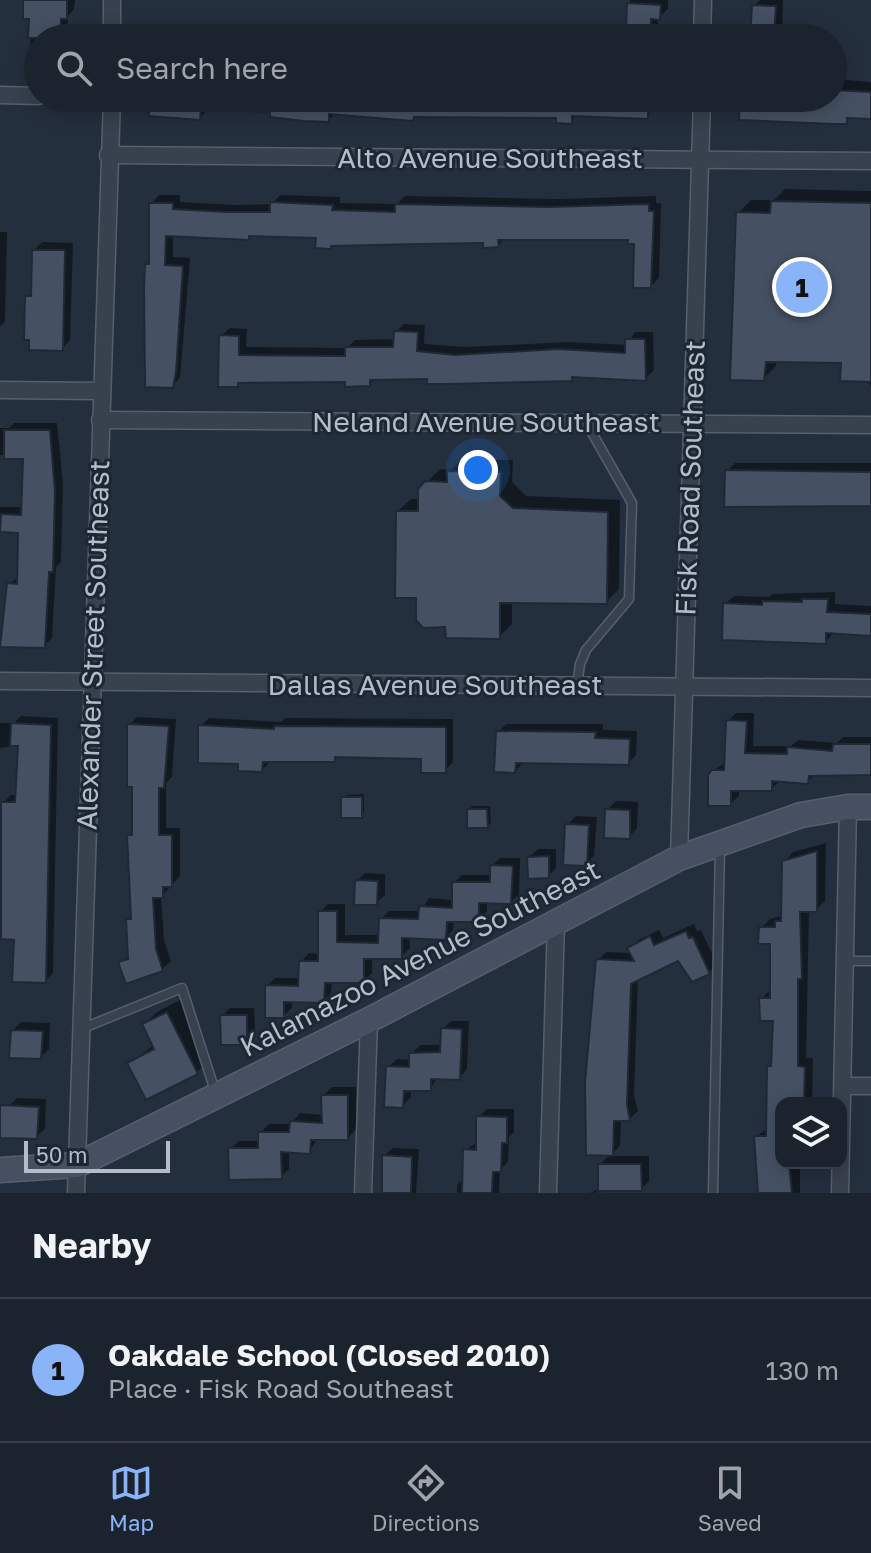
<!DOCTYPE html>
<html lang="en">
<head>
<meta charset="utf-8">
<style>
  body { margin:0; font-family:"Golos Text",sans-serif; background:#242b36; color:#f1f3f6 }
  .controls { position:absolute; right:24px; bottom:24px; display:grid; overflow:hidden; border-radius:16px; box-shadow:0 4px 20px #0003 }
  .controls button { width:72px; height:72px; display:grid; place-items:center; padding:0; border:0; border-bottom:2px solid #39404a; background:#1b232e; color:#f1f3f6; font:40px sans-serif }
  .scale { position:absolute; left:24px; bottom:20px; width:146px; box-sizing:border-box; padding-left:8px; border:4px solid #b4bcc9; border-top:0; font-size:22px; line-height:28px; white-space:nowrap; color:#b4bcc9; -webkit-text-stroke:6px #1d2633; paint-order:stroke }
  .you { position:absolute; left:478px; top:470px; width:28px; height:28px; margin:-20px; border:6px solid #fff; border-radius:50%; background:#1a73e8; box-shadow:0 0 0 12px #1a73e833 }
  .badge { display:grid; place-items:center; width:52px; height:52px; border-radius:50%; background:#8ab4f8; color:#111; font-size:26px; font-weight:700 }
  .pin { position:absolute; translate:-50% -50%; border:4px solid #fff; box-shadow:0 2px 8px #0006 }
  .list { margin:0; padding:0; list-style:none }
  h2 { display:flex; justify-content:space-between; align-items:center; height:104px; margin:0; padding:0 32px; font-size:34px }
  h2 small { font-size:26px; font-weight:400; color:#a0a4aa }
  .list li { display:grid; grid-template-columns:52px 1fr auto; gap:24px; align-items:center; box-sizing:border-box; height:144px; padding:0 32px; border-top:2px solid #39404a }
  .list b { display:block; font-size:30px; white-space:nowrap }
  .list p { margin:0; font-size:26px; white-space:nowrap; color:#a0a4aa }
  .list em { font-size:26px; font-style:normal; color:#a0a4aa }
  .icon { flex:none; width:44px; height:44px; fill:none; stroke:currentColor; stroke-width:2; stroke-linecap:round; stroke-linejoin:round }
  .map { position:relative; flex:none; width:871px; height:1193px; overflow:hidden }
  .search { position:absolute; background:#1b232e; box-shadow:0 4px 20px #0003; left:24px; right:24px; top:24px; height:88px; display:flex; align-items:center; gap:20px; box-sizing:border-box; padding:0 28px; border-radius:44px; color:#a0a4aa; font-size:30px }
  .sheet { height:248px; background:#1b232e }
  nav { display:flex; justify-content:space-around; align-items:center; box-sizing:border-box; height:112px; border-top:2px solid #39404a; background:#1b232e; font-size:22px; color:#a0a4aa }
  nav a { display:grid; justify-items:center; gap:4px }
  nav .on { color:#8ab4f8 }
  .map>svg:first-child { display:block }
  .shadow { fill:#0007 }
  .building { fill:#455162; stroke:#1f2835; stroke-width:2 }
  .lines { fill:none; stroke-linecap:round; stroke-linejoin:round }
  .lane-casing { stroke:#565f6c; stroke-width:11 }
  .street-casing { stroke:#565f6c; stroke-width:19 }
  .secondary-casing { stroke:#565f6c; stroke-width:27 }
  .lane { stroke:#38414e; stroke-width:8 }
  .street { stroke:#38414e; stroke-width:16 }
  .secondary { stroke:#465061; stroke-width:24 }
  .labels { text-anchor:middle; stroke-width:6; stroke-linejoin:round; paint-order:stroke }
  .street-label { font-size:28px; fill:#b4bcc9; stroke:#1d2633 }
</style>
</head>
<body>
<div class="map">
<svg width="871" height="1193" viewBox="0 0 871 1193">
  <rect width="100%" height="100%" fill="#242f3e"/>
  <!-- shadow -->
  <g class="shadow">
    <path d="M25 0H75L74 9 68 16 67 38H38V59H30L31 17Z"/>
    <path d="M630 0H668V9L658 18V38H628Z"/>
    <path d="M760 0H783L782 38H751L754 6Z"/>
    <path d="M833 79 871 82V117L851 116 846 122 742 98H833Z"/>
    <path d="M152 98H207L206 111 200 118Z"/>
    <path d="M226 98H660L647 117 578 114 571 122 558 116 417 115 413 119 336 113 328 120 272 111 225 108Z"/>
    <path d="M785 189 871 191V389L868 380 843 361 777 360 776 366 763 379 738 213 751 200H774Z"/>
    <path d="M159 195H180V202L235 205 272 204 280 195 340 197V203L397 204 405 196 559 199 656 196V203L661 204 659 278 651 286 636 242 630 238H505L498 246 485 241 333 244 330 247 318 236 253 234 248 238 173 235V257L190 258 180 378 172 386 147 265 151 261V204Z"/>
    <path d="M0 232H7L5 322 0 326Z"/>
    <path d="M42 242 73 243 70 340 62 349 27 297 33 291 34 250Z"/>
    <path d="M404 324 425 325 424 344 465 347 569 342 627 345 635 332H653L654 370 645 379 575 375 571 379 376 378 369 385 347 380 241 381 237 385 221 336 230 328 247 329 246 347 347 348 355 340 396 339V332Z"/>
    <path d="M14 423H57L63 483 61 562 56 567 52 638 44 646 9 584 20 576V531L0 530V507H23L25 457 0 455V428H9Z"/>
    <path d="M462 459 513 460 512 482 526 496 620 500 619 589 606 602 512 601V624L499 637 447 625 418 596 398 511 411 499H420V489L440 469 451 470Z"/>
    <path d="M735 463H871V505L727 471Z"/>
    <path d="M835 592V604L871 606V636L834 632 825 642 725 604 734 596 769 597 773 594Z"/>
    <path d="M736 713H754L753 746H791L798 740 837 743 843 737H871V774H816L807 782 781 780 771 789H739V796L730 804 713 771 726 762 728 721Z"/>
    <path d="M21 716 58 718 53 973 45 981 16 938 3 803 11 795H18L20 746 0 748V723H14Z"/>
    <path d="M137 717 176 719 172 777 166 783V828H180V876L161 897 164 940 171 961 162 969 121 963 130 954 128 920 133 916 129 836 134 831V785L129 725Z"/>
    <path d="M209 718 281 722 285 718 453 719V762L445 771 423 757 339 755 334 760 270 762 262 770 240 763 200 726Z"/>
    <path d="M506 724H603V730L637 731 636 755 628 763H523L515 771 498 732Z"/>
    <path d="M364 794V812L361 816 343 798 347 795Z"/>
    <path d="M616 801 638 802 637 828 629 837 607 810Z"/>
    <path d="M472 806H490L491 823 487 826 469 810Z"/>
    <path d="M576 816 597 817 594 856 586 864 567 825Z"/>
    <path d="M826 843 825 901 816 910H809L806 1058H813L812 1103H781V1163H800V1193H760L756 1137 768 1128 769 1067 773 1062 776 1019 761 999 770 990 772 942 761 928 770 919 784 915V862L793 852Z"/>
    <path d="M538 849H556V868L548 876 529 857Z"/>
    <path d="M500 858H520L519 894 511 902H487V911L478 920H454L453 930 445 938 410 937V948L401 957H372V973L363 981H332L331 993 323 1001 292 1000V1008L283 1016 267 986 275 978H300L301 962 309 953 320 954V912L328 904H345V935H380L381 919 389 911H421L429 898 454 900V883L462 875H492V866Z"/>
    <path d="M365 873 385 874V895L376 903 357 881Z"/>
    <path d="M694 924 697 931 701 930 717 964 709 972 679 958 638 978 634 1096 638 1111 629 1119H621L620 1146 610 1156H649V1181L641 1189 590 1193 600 1188V1165L610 1154 598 960 606 952 632 953 630 948 638 940 659 930 663 938Z"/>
    <path d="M180 1000 210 1059 197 1072 129 1064 154 1045 144 1024 157 1012Z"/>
    <path d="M230 1008H254L255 1034 246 1043 222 1016Z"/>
    <path d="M451 1021H469L467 1069 459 1078 438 1077 430 1089H411V1097L402 1106 388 1067 397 1059 411 1060V1054L420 1045H442L443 1029Z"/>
    <path d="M21 1022 50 1023 49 1049 41 1057 13 1030Z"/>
    <path d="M332 1087H356V1129L348 1138H318L309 1152 289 1151V1169L281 1177 230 1149 239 1141H260V1133L269 1124H291L300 1113 324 1115 323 1096Z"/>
    <path d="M17 1098 46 1099 45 1129 36 1137 9 1106Z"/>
    <path d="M487 1109H514V1132L509 1137 508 1162 500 1170 499 1193H457V1185L464 1178 465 1150 478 1142V1117Z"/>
    <path d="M393 1148 419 1149 416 1193H383L384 1156Z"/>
  </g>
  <!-- building -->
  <g class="building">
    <path d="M23 0H67V19H61L60 38H28L29 19H23Z"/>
    <path d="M627 3 661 5 660 20 651 19V30L626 29Z"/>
    <path d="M752 5 776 6 774 38H750Z"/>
    <path d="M833 90 871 92V119L847 118V124H833L739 120 740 98H833Z"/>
    <path d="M150 98H202L200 120 149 116Z"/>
    <path d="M236 98H648V119L572 116V124L556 123V118L414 117 413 121 329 114V122L304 121 270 117V112L236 111Z"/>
    <path d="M771 201 871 203V382L840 381 841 363 766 362 764 381 730 380 736 212 770 213Z"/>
    <path d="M270 202 333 205 332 210 395 212V204L549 207 649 204V211H654L651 288H633L634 244H628V240H498L499 247 483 248V243L420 244 331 246V249L315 248 316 238 249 236V240L166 236 165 265 183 266 176 372 173 388 145 387 144 289 145 264H149V203H173V209L226 212H270Z"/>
    <path d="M32 250H65L63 351 29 350V340H24L25 296H31Z"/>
    <path d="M394 331 418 332 417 351 455 355 559 349 625 353V339H645L646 381 572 377V381L448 384H427V379L370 380V386L345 387V382L238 383V387H218L219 335 239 336V355L345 356V347H393Z"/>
    <path d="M4 430H50L55 492 53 572H49L45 648 0 647 7 583 17 584 18 533 0 532 1 514 21 515 23 459H4Z"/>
    <path d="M725 470 871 472V506L724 507Z"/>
    <path d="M447 471 501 472 500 496 513 508 608 512 607 604 500 603V639L446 638 445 627 423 628 416 620V598H395L396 511H418V489L425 481 447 482Z"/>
    <path d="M802 599H828L827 612 871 614V636L826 633V644L722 640 723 603 762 605V601L802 602Z"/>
    <path d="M726 720 747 721 745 753 787 754V747L832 751 833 744H871V775L809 776 808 784 772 781V791H731V806H708V775L712 770H724Z"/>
    <path d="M11 723 51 725 46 983 12 982 14 940 1 939V802H15L18 746H10Z"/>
    <path d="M127 724 169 726 164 788H159V835H172V887H163V898H153L156 949 163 971 126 984 118 962 128 959 126 919H131L127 835H132V787H127Z"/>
    <path d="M198 725 274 729V726L446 727V773H421V759L335 757V762H263L262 772 238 771V764L198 763Z"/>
    <path d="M496 731 596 732 595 738 630 739 629 765 516 763 515 773 494 772Z"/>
    <rect x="341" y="797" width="21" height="21"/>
    <path d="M467 809H487L488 828H467Z"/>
    <path d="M605 809 630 810V839L604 838Z"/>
    <path d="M565 824 589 825 587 866 563 865Z"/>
    <path d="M817 851V912H800L802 979H798V1066L805 1067 804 1103H781V1163H789L792 1193H758L754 1136H766L767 1066H771L773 1021H760L759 998H770V944H758L759 927H775V921H781L782 861Z"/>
    <path d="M549 856V878L528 879 527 857Z"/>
    <path d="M490 865 513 866 511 904 479 903V922H447L446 940 402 938V959H364V983H325L324 1003 284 1002V1018H265V985L298 986 299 961H318V911H337V942L378 943 379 918 418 919 419 906 452 908V882H490Z"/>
    <path d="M355 880 378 881 377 905H354Z"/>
    <path d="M686 931 689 938 693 937 710 974 692 982 678 961 631 984 627 1105 630 1121H614L613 1156 586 1155 585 1082 596 959 634 961 627 948 650 936 654 945Z"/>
    <path d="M167 1012 198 1074 146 1100 127 1063 154 1049 142 1024Z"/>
    <path d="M220 1015H247V1045H221Z"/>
    <path d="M441 1028 462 1029 460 1080 431 1079V1091H404L403 1108 384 1107 386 1066 409 1067V1053L440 1052Z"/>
    <path d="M11 1030 43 1031 41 1059 9 1058Z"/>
    <path d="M321 1095H348V1140H311L310 1154 281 1152 282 1179 229 1180 228 1148H258V1132H289L290 1121 322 1123Z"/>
    <path d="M0 1105 39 1107 37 1139 0 1138Z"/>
    <path d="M476 1116 507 1117V1143H502L501 1172H493L492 1193H462L463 1149 476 1150Z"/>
    <path d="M382 1155 412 1157 411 1193H382Z"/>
    <path d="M598 1164H641L642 1191H598Z"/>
  </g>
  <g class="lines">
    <defs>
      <g id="lane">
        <path d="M577 686 580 664 586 650 629 599 632 503 587 424"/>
        <path d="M845 961H871"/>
        <path d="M81 1029 182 988 215 1091"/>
        <path d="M713 1193 720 846"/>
      </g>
      <g id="street">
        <path d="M112 38V0"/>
        <path d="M702 38 703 0"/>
        <path d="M0 95 38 96"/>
        <path d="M108 155 871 161"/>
        <path d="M0 390 101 391"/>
        <path d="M100 420 871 425"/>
        <path d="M0 681 871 688"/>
        <path d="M679 858 702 98"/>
        <path d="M843 1086H871"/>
        <path d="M76 1193 112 98"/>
        <path d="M363 1193 369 1020"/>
        <path d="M548 1193 556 921"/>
        <path d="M840 1193 848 807"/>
      </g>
      <path id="secondary" d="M0 1170 77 1165 369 1020 679 858 801 815 848 807H871"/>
    </defs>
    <!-- lane casing -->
    <use href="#lane" class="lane-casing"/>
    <!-- street casing -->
    <use href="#street" class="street-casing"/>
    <!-- secondary casing -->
    <use href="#secondary" class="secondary-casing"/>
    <!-- lane -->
    <use href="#lane" class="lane"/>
    <!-- street -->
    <use href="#street" class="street"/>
    <!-- secondary -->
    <use href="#secondary" class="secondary"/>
  </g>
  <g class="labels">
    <!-- street labels -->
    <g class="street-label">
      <text x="490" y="168">Alto Avenue Southeast</text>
      <text x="486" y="432">Neland Avenue Southeast</text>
      <text transform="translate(690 478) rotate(-88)" y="10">Fisk Road Southeast</text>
      <text transform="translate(93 645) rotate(-88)" y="10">Alexander Street Southeast</text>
      <text x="435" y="695">Dallas Avenue Southeast</text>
      <text transform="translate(420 958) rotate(-27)" y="10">Kalamazoo Avenue Southeast</text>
    </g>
  </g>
</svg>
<div class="controls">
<button><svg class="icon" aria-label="layers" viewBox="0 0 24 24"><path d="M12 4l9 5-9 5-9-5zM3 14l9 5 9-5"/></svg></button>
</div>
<div class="scale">50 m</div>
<div class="you"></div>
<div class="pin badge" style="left:802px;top:287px">1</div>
<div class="search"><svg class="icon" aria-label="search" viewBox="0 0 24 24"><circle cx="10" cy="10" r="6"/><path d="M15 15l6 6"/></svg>Search here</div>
</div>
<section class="sheet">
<h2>Nearby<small></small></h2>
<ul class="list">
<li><span class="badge">1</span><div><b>Oakdale School (Closed 2010)</b><p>Place · Fisk Road Southeast</p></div><em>130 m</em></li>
</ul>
</section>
<nav>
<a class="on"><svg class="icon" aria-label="map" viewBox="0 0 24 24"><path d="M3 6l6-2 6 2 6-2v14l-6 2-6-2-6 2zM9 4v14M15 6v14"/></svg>Map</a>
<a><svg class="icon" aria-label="directions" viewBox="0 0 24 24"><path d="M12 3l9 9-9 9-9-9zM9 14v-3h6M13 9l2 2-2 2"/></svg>Directions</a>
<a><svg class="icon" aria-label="saved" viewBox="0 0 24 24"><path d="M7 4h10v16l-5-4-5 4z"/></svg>Saved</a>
</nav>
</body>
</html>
